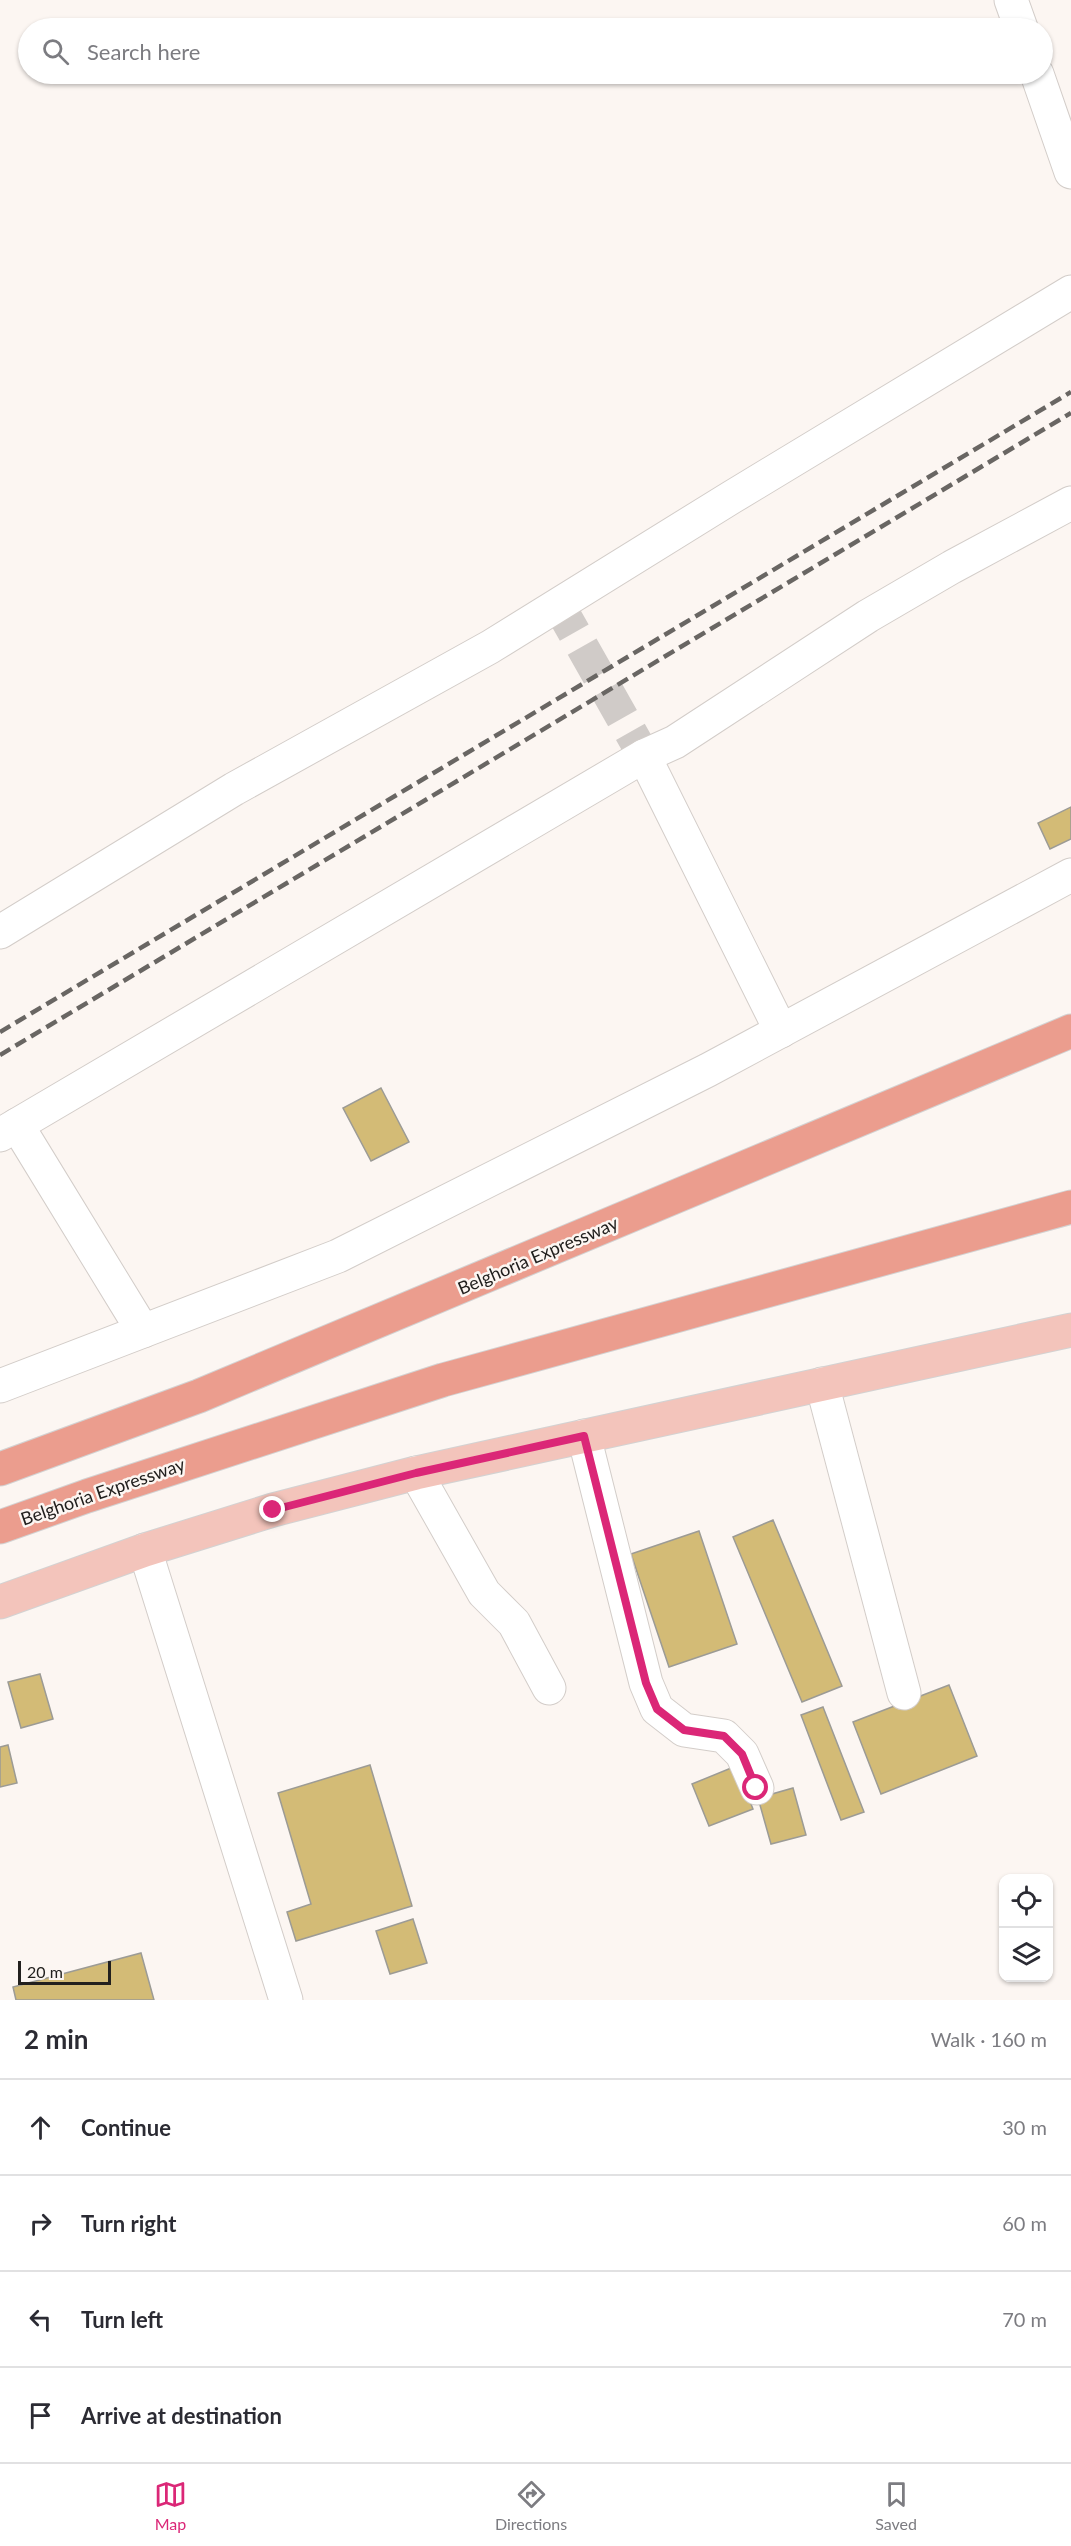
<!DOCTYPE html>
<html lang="en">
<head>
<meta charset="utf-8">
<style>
  body { margin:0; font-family:Lato,sans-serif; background:#f7f7f7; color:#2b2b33 }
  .controls { position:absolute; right:18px; bottom:18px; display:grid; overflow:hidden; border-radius:12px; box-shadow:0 2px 4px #0004 }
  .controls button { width:54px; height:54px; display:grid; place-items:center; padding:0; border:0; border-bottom:2px solid #e1e1e2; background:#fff; color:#2b2b33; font:30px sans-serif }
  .scale { position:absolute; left:18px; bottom:15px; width:93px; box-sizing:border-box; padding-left:6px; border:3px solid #22201e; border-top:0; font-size:16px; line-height:21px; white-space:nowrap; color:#22201e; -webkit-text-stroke:4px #fcf6f2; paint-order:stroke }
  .stop { position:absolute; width:18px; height:18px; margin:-14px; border:4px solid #db2777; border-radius:50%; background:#fff }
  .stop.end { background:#db2777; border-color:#fff; box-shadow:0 2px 6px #0008 }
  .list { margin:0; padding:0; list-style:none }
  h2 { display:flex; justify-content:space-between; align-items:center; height:78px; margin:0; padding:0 24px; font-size:26px }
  h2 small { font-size:20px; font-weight:400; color:#7c7c81 }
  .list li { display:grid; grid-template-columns:39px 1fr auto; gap:18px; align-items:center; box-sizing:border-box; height:96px; padding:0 24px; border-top:2px solid #e1e1e2 }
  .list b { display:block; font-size:22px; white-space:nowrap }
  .list em { font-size:20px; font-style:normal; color:#7c7c81 }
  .icon { flex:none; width:33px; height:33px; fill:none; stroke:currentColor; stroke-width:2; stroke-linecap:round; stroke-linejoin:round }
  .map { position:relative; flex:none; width:1071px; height:2000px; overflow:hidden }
  .search { position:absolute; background:#fff; box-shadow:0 2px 4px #0004; left:18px; right:18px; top:18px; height:66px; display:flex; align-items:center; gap:15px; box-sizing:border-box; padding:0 21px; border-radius:33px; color:#7c7c81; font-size:22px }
  .sheet { height:462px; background:#fff }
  nav { display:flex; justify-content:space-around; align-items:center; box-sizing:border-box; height:84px; border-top:2px solid #e1e1e2; background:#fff; font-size:16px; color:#7c7c81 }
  nav a { display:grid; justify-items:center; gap:3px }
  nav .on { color:#db2777 }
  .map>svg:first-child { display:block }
  .building { fill:#d3bb76; stroke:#9c9b95; stroke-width:1.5 }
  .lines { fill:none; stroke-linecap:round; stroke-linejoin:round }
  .minor-tunnel { stroke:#d0cbc8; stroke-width:33; stroke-dasharray:33 16; stroke-linecap:butt }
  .minor-casing { stroke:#d3cdc9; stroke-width:35 }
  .major-casing { stroke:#d3d2d2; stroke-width:35 }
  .highway-casing { stroke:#d3d2d2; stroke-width:35 }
  .minor { stroke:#fff; stroke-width:33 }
  .major { stroke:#f3c4bb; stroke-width:33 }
  .highway { stroke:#eb9d8e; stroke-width:33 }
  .rail { stroke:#696663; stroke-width:4.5; stroke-dasharray:12 6; stroke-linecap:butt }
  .route { stroke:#db2777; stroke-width:8 }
  .labels { text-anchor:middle; stroke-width:5; stroke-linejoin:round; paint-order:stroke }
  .street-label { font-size:18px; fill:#22201e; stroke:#fcf6f2 }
</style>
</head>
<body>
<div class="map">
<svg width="1071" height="2000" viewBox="0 0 1071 2000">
  <rect width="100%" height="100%" fill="#fcf6f2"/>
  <!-- building -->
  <g class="building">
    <path d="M1071 807V839L1050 849 1038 823Z"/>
    <path d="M381 1088 409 1142 371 1161 343 1108Z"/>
    <path d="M773 1520 842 1686 802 1702 733 1537Z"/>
    <path d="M699 1531 737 1644 669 1667 631 1554Z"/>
    <path d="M40 1674 53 1719 21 1728 8 1682Z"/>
    <path d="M949 1685 977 1756 881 1794 853 1722Z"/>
    <path d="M823 1707 864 1812 841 1820 801 1715Z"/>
    <path d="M8 1745 17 1783 0 1787V1747Z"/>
    <path d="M370 1765 412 1906 296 1941 287 1912 311 1904 278 1793Z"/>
    <path d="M736 1766 753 1809 709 1826 692 1784Z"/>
    <path d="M793 1788 806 1835 771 1844 758 1798Z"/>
    <path d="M413 1919 427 1963 390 1974 376 1931Z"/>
    <path d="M141 1953 154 2000H16L13 1987Z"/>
  </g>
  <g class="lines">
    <!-- minor-tunnel -->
    <path class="minor-tunnel" d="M558 604 644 756"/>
    <defs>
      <g id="minor">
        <path d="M1011 0 1021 28"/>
        <path d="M1037 74 1071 172"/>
        <path d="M644 756 781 1031"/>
        <path d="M0 932 234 789 490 647 732 497 1071 292"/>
        <path d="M17 1125 143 1331"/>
        <path d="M0 1135 644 756 675 742 868 616 952 567 1071 503"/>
        <path d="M822 1384 904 1693"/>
        <path d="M0 1386 338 1256 708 1070 1071 875"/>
        <path d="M584 1436 646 1683 657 1709 684 1730 724 1736 742 1754 757 1788"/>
        <path d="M416 1473 484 1593 514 1623 549 1688"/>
        <path d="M145 1550 286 2000"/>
      </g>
      <path id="major" d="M0 1602 145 1550 273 1510 416 1473 1071 1330"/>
      <g id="highway">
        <path d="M0 1469 199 1396 1071 1031"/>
        <path d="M0 1527 87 1496 443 1380 1071 1207"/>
      </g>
    </defs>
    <!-- minor casing -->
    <use href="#minor" class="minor-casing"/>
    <!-- major casing -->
    <use href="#major" class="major-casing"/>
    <!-- highway casing -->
    <use href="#highway" class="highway-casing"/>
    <!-- minor -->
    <use href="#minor" class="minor"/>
    <!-- major -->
    <use href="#major" class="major"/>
    <!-- highway -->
    <use href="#highway" class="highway"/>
    <!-- rail -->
    <g class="rail">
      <path d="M0 1032 1071 392"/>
      <path d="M0 1055 1071 413"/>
    </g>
  </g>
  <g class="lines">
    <!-- route -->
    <path class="route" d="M273 1510 416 1473 584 1436 646 1683 657 1709 684 1730 724 1736 742 1754 756 1788"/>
  </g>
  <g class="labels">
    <!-- street labels -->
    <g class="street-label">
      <text transform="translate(538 1256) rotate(-23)" y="6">Belghoria Expressway</text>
      <text transform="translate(103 1492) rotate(-19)" y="6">Belghoria Expressway</text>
    </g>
  </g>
</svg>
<div class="controls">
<button><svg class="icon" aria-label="locate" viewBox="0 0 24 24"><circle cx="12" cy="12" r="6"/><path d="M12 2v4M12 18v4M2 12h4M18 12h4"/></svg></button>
<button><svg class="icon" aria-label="layers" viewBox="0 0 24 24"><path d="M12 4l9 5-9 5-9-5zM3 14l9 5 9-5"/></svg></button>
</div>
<div class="scale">20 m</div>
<div class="stop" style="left:756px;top:1788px"></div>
<div class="stop end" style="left:273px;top:1510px"></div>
<div class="search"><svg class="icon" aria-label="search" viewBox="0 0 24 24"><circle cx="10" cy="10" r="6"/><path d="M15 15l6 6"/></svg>Search here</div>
</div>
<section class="sheet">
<h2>2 min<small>Walk · 160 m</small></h2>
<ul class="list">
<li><svg class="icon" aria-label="ahead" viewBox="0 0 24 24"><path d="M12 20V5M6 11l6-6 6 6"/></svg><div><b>Continue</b></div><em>30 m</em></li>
<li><svg class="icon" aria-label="right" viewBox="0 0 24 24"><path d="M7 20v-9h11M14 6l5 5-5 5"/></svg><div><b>Turn right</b></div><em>60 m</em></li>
<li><svg class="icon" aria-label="left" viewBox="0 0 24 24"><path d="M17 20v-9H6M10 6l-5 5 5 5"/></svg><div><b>Turn left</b></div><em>70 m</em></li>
<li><svg class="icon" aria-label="arrive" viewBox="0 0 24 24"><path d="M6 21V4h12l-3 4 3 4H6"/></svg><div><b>Arrive at destination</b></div></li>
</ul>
</section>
<nav>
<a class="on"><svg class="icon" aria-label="map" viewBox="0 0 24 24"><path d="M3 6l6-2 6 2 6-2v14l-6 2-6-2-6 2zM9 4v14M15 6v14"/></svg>Map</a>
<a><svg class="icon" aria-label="directions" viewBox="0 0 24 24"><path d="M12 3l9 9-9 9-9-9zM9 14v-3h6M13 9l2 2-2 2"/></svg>Directions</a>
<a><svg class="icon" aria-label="saved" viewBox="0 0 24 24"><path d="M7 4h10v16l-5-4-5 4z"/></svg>Saved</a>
</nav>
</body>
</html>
